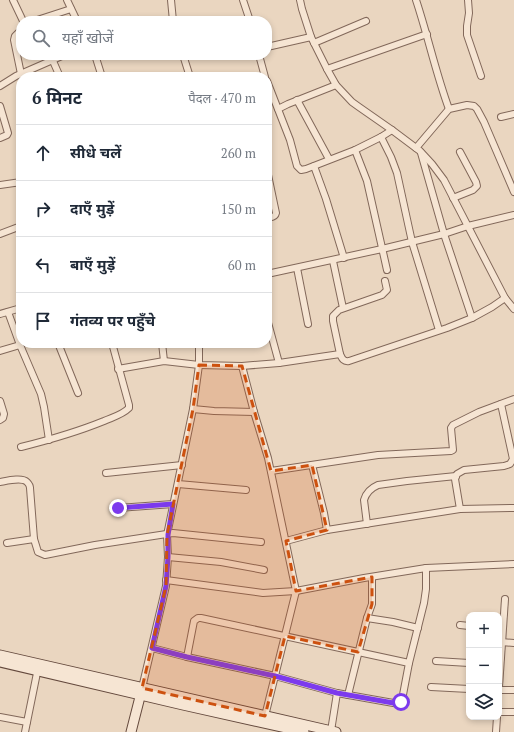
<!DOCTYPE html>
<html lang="hi">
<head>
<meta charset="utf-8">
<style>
  body { margin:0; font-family:"PT Serif","Noto Sans Devanagari",serif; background:#f6f6f7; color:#1f2937 }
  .controls { position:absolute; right:12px; bottom:12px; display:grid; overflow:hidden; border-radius:8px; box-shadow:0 2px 6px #0003 }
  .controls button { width:36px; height:36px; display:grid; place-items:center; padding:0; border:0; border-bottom:1px solid #e0e1e3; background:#fff; color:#1f2937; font:20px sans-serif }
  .stop { position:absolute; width:12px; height:12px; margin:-9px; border:3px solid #7c3aed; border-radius:50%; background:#fff }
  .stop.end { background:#7c3aed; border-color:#fff; box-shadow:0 1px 4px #0008 }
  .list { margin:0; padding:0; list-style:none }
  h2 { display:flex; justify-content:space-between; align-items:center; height:52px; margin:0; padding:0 16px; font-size:17px }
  h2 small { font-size:13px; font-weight:400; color:#747a83 }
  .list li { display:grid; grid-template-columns:26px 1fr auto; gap:12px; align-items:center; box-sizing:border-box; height:56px; padding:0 16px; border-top:1px solid #e0e1e3 }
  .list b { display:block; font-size:15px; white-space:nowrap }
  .list em { font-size:13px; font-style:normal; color:#747a83 }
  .icon { flex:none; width:22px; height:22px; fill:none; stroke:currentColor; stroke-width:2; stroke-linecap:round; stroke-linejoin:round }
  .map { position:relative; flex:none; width:514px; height:732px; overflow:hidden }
  .search { position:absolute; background:#fff; box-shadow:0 2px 6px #0003; left:16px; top:16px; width:256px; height:44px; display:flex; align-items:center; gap:10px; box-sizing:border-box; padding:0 14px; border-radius:16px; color:#747a83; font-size:15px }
  .panel { position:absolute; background:#fff; box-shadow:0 2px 6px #0003; left:16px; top:72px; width:256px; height:276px; border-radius:16px }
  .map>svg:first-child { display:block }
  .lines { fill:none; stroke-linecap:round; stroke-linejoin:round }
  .street-casing { stroke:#82685a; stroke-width:8 }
  .secondary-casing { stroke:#64493d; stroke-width:11 }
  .street { stroke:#f6e5d3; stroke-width:6 }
  .secondary { stroke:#f6e5d3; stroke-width:9 }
  .route { stroke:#7c3aed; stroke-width:5 }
  .marked { fill:#cd510f; fill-opacity:0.2; stroke:#cd510f; stroke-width:3; stroke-dasharray:8 5; stroke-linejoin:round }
</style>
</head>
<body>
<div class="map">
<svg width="514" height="732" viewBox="0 0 514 732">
  <rect width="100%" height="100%" fill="#ead6c0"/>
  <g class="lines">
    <defs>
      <g id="street">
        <path d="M13 0 23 21"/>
        <path d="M67 0 77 21"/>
        <path d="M171 0 173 21"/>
        <path d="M243 0 250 21"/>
        <path d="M300 0 302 9 311 37 327 69 336 85 352 102 359 107 392 130 420 151 432 164 444 180 505 298 514 309"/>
        <path d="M416 0C428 36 436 74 449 109"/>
        <path d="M468 0 469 13 467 26V35L481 76"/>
        <path d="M34 21 71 9"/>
        <path d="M314 43 366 21"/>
        <path d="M267 47 311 37"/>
        <path d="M95 55 102 77"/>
        <path d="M183 55 190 77"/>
        <path d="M259 55 265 77"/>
        <path d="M53 61 60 77"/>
        <path d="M327 69 427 34"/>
        <path d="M21 74 14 40 15 36 21 30"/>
        <path d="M267 81 290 140 297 166 301 170 306 169 355 150 381 137 392 130"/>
        <path d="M0 86 16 76 64 55"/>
        <path d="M297 100 329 159"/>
        <path d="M0 106 8 133 7 135 0 138"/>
        <path d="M278 109 288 104 336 85"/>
        <path d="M501 117 514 114"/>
        <path d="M381 137 391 157 397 173 412 242 439 330"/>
        <path d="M416 148 449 109 467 105 474 106 477 109 484 122 514 192"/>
        <path d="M355 150 367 181 387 270"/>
        <path d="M421 153 444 234 472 318"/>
        <path d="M314 166 326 199 344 258"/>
        <path d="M267 170 276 213C275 218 271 217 267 218"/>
        <path d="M0 185 21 182"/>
        <path d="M453 198 473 190 477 186 476 182 460 152"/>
        <path d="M0 234 21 226"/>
        <path d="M333 261 343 308"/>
        <path d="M297 268 308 324"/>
        <path d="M267 274 382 249 444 234 468 226 514 215"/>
        <path d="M385 281 387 290 382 295 339 310 333 316V321L340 354C342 358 343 362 349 361L447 328 472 318 492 307 505 298"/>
        <path d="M8 312 20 345 41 394 44 407 49 440"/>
        <path d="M0 314 21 308"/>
        <path d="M267 319 279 363"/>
        <path d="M58 343 78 393"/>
        <path d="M162 343 164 361"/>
        <path d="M0 351 20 345"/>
        <path d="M242 366 254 412 268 458 296 591 265 716"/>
        <path d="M118 369 164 361 199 365 242 366 279 363 340 354"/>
        <path d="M0 401 4 414 3 418 0 420"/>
        <path d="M193 409 214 411 254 412"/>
        <path d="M21 447C49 440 77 432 104 421 113 417 122 415 129 408V405L112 343"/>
        <path d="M312 465 324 513 327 530"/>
        <path d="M271 471 378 455 451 451 453 450 451 428 453 425 479 412 514 399"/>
        <path d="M106 473 182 465"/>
        <path d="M0 482C6 481 22 477 27 482 28 483 30 486 30 488L34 539 38 552 45 555 95 545 173 533 261 542"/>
        <path d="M178 484 246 490"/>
        <path d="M118 508 173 504"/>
        <path d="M460 509 455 479 457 474 464 470 504 466 510 464 513 459 501 404"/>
        <path d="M367 524 364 500C366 493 371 488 378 485L407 481 456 476"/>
        <path d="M286 541 327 530 460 509 514 508"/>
        <path d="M7 543 34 539"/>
        <path d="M168 557 221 562 264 570"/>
        <path d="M166 580 263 593 296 591 364 578 426 568 514 564"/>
        <path d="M367 618 393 622 418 628"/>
        <path d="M460 625 469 626"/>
        <path d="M501 642 514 643"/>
        <path d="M152 648 187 657 194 621 198 618H201L409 663"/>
        <path d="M187 657 275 676 337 693 399 704 401 703 402 700 409 663 424 603 426 589V568"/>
        <path d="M436 661 469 663"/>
        <path d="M431 687 469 689"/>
        <path d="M499 687 505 599"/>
        <path d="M142 688 166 586 168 557 167 535 193 409 199 365V343"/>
        <path d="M499 690H514"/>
        <path d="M348 695 367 618 372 604V577"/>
        <path d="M499 712H514"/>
        <path d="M0 717 27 722"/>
        <path d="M331 731 337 693"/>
        <path d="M25 732 38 668"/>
        <path d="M496 732 497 717"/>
      </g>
      <g id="secondary">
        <path d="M0 655 336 732"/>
        <path d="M0 662 183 705 304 732"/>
        <path d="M131 732 142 689"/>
      </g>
    </defs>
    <!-- street casing -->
    <use href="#street" class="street-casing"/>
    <!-- secondary casing -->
    <use href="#secondary" class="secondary-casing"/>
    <!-- street -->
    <use href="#street" class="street"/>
    <!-- secondary -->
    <use href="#secondary" class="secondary"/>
  </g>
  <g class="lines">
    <!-- route -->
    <path class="route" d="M118 508 173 504 168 535V557L166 586 152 648 187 657 275 676 337 693 399 704 401 702"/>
  </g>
  <!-- marked area -->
  <path class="marked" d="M199 365 242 366 271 471 312 465 327 530 286 541 296 591 372 577V604L358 652 285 636 265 716 142 688 166 586 167 535 193 409Z"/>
</svg>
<div class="controls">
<button>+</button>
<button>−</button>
<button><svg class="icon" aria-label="layers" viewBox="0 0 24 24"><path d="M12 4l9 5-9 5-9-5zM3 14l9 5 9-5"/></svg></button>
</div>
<div class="stop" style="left:401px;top:702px"></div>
<div class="stop end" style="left:118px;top:508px"></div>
<div class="search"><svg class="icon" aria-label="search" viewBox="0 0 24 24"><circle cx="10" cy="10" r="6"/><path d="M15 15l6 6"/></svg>यहाँ खोजें</div>
<section class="panel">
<h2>6 मिनट<small>पैदल · 470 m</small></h2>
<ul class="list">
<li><svg class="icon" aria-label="ahead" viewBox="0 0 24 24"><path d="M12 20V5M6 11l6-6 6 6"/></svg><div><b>सीधे चलें</b></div><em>260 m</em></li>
<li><svg class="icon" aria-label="right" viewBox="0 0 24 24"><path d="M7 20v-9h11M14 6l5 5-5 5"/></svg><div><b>दाएँ मुड़ें</b></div><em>150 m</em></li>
<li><svg class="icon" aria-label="left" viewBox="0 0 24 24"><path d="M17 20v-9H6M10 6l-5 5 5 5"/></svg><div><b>बाएँ मुड़ें</b></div><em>60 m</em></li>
<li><svg class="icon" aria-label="arrive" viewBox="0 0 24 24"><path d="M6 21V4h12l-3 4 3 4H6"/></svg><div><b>गंतव्य पर पहुँचे</b></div></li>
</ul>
</section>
</div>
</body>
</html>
